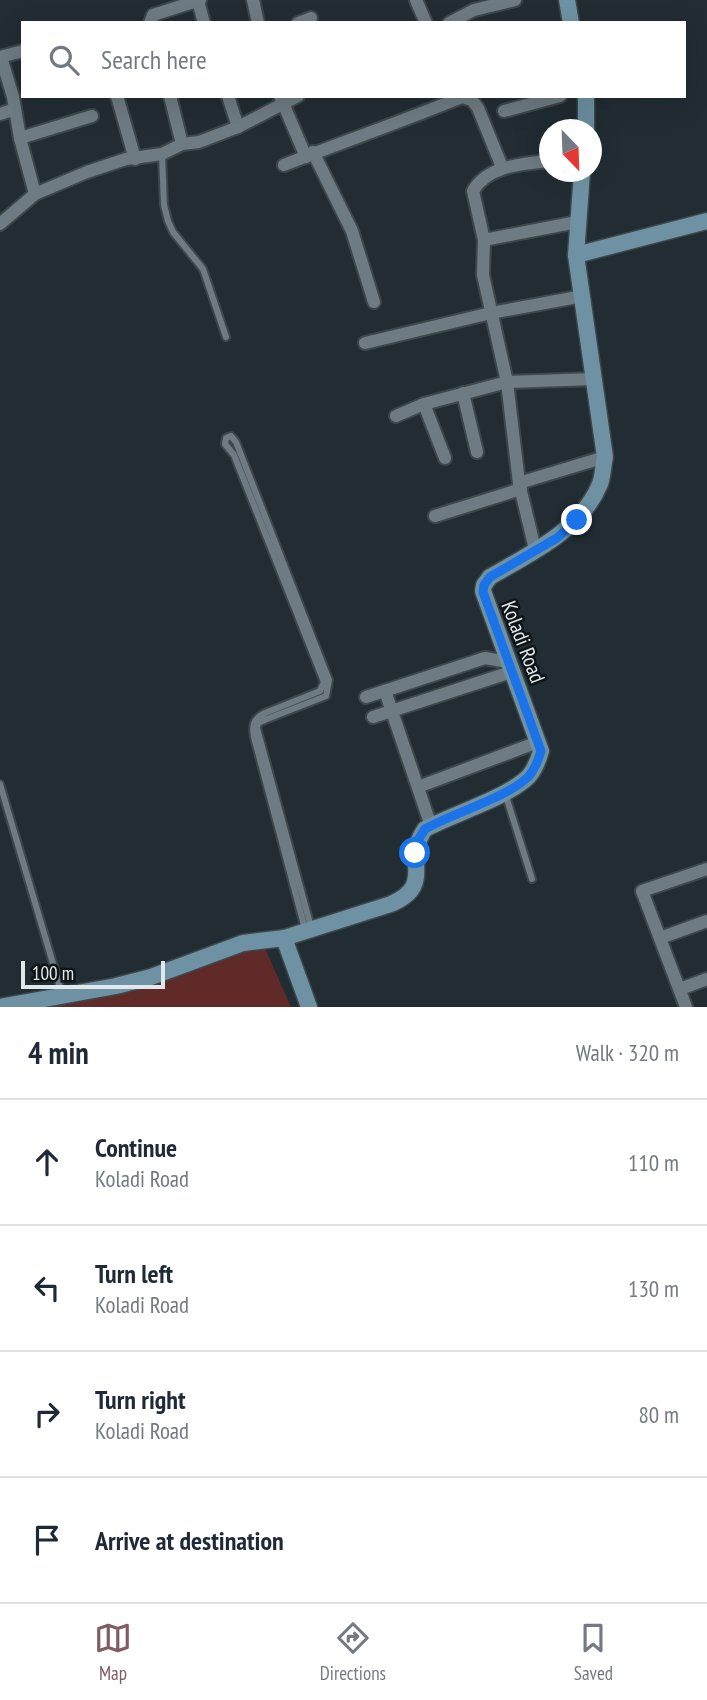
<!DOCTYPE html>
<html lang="en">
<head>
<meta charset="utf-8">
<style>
  body { margin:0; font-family:"PT Sans Narrow",sans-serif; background:#f6f6f7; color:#1f2937 }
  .compass { position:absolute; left:539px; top:119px; width:63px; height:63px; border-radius:50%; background:#fff; box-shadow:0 7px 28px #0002; rotate:157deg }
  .scale { position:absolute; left:21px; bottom:18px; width:144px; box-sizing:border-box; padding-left:7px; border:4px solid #e1e8ec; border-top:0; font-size:19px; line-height:24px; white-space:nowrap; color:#e1e8ec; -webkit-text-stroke:5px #0f1517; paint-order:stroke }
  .stop { position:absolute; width:21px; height:21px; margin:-16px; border:5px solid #1a73e8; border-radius:50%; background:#fff }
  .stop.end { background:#1a73e8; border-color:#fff; box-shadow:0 2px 7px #0008 }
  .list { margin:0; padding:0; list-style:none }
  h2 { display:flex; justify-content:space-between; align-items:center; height:91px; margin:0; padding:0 28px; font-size:30px }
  h2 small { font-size:23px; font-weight:400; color:#747a83 }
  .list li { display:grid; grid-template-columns:46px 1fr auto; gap:21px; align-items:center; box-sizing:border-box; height:126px; padding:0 28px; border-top:2px solid #e0e1e3 }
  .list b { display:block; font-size:26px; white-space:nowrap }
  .list p { margin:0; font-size:23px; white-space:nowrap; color:#747a83 }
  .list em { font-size:23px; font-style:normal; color:#747a83 }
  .icon { flex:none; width:38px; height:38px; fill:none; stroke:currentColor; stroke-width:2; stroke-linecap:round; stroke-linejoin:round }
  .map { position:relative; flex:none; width:707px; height:1007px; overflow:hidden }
  .search { position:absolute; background:#fff; box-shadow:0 7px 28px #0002; left:21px; right:21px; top:21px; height:77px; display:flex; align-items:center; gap:18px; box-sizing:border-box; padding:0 24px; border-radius:0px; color:#747a83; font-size:26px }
  .sheet { height:595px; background:#fff }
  nav { display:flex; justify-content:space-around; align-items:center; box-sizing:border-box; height:98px; border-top:2px solid #e0e1e3; background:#fff; font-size:19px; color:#747a83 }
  nav a { display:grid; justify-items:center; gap:4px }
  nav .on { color:#7f5d61 }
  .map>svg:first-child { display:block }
  .green { fill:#5f2a28 }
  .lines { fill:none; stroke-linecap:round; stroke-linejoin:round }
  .lane-casing { stroke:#3e484c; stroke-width:10 }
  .street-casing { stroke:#3e484c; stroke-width:16 }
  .secondary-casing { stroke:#3e484c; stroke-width:19 }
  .lane { stroke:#6e7b82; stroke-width:6 }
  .street { stroke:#6e7b82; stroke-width:12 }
  .secondary { stroke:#6e92a3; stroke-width:16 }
  .route { stroke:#1a73e8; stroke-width:9 }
  .labels { text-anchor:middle; stroke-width:5; stroke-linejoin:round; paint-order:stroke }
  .street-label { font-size:21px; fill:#e1e8ec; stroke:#0f1517 }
</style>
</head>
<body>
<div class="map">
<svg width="707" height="1007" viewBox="0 0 707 1007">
  <rect width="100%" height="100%" fill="#212d33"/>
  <!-- green -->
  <path class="green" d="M264 946 291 1007H20Z"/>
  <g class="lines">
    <defs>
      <g id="lane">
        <path d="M162 154 164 205 168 221 173 232 203 269 226 337"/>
        <path d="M0 784 62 994"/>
        <path d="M505 793 532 879"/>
        <path d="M305 929 254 737C252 725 253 719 265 713L320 691 324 682 234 455 225 444 226 438 231 436 236 442 329 680 326 696 267 719 258 723 257 728 311 927"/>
      </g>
      <g id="street">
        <path d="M253 0 258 23"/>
        <path d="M416 0 426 23"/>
        <path d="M198 1 204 23"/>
        <path d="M150 23 153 15 200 0"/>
        <path d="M298 23 311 18"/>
        <path d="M449 23 474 10 515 0"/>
        <path d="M0 57 23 51"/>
        <path d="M1 57 13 97 20 138 35 194"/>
        <path d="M117 96 135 159"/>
        <path d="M170 96 182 144"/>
        <path d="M228 96 238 127 298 96"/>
        <path d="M280 96 306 157"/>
        <path d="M504 111 560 96"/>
        <path d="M0 114 15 109"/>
        <path d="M20 138 92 116"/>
        <path d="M313 152 352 231 374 302"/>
        <path d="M284 165C343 142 403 121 462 97L472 100 478 108 502 167"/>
        <path d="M0 224 35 194 87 172 126 159 162 154 182 144 199 142 238 127"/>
        <path d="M484 240 577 222"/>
        <path d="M365 343 491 313 583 296"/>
        <path d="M463 393 477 452"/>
        <path d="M424 404 445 458"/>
        <path d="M396 416 424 404 507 382 593 379"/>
        <path d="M519 483 605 457"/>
        <path d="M435 516 521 489"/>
        <path d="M535 549 519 483 507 382 483 275 484 240 473 191C488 165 523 164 550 161"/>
        <path d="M385 691 431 826"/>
        <path d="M366 697 485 658 508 662"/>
        <path d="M373 717 511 672"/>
        <path d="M418 787 538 742"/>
        <path d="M660 938 707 921"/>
        <path d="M680 989 707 979"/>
        <path d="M686 1007 642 891 707 869"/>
      </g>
      <g id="secondary">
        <path d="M567 0 571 23"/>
        <path d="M586 130V96"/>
        <path d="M576 255 707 221"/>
        <path d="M284 938 309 1007"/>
        <path d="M0 1007 116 986 151 977 243 943 284 938 391 904C436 884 402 862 425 829 453 814 509 797 529 776 536 768 538 760 541 751L483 591 484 585 490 577C531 553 581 530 600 484 603 476 603 466 605 457L576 255 582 172"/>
      </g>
    </defs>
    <!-- lane casing -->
    <use href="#lane" class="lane-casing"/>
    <!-- street casing -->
    <use href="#street" class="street-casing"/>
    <!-- secondary casing -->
    <use href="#secondary" class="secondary-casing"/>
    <!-- lane -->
    <use href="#lane" class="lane"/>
    <!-- street -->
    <use href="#street" class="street"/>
    <!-- secondary -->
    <use href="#secondary" class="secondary"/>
  </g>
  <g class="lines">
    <!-- route -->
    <path class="route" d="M415 853 418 840 425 829C453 813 509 797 529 776 536 768 538 760 541 751L483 592 484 585 490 577 557 538 577 520"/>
  </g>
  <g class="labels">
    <!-- street labels -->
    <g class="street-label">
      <text transform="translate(523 642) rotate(69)" y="7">Koladi Road</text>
    </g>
  </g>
</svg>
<svg class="compass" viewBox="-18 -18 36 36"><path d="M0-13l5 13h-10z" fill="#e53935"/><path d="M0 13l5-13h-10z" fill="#747a83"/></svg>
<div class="scale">100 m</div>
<div class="stop" style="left:415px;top:853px"></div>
<div class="stop end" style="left:577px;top:520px"></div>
<div class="search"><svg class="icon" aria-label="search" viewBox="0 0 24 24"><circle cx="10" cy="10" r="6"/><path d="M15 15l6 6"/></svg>Search here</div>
</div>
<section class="sheet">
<h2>4 min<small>Walk · 320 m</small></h2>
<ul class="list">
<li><svg class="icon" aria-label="ahead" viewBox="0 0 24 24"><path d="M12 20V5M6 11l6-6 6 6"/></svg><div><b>Continue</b><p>Koladi Road</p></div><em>110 m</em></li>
<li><svg class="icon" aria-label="left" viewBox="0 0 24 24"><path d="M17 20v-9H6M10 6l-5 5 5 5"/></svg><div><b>Turn left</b><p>Koladi Road</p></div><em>130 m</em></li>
<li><svg class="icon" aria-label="right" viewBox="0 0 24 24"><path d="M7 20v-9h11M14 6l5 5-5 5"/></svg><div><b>Turn right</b><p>Koladi Road</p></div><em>80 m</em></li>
<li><svg class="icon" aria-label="arrive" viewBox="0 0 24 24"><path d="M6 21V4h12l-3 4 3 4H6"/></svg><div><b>Arrive at destination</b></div></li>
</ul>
</section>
<nav>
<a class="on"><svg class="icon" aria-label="map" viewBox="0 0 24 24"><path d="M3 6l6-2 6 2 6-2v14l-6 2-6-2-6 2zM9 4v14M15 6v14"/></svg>Map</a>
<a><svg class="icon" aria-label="directions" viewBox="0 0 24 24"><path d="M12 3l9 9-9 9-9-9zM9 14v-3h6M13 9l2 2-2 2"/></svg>Directions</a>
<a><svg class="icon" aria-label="saved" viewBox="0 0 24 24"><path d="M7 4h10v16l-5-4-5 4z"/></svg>Saved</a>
</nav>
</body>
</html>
